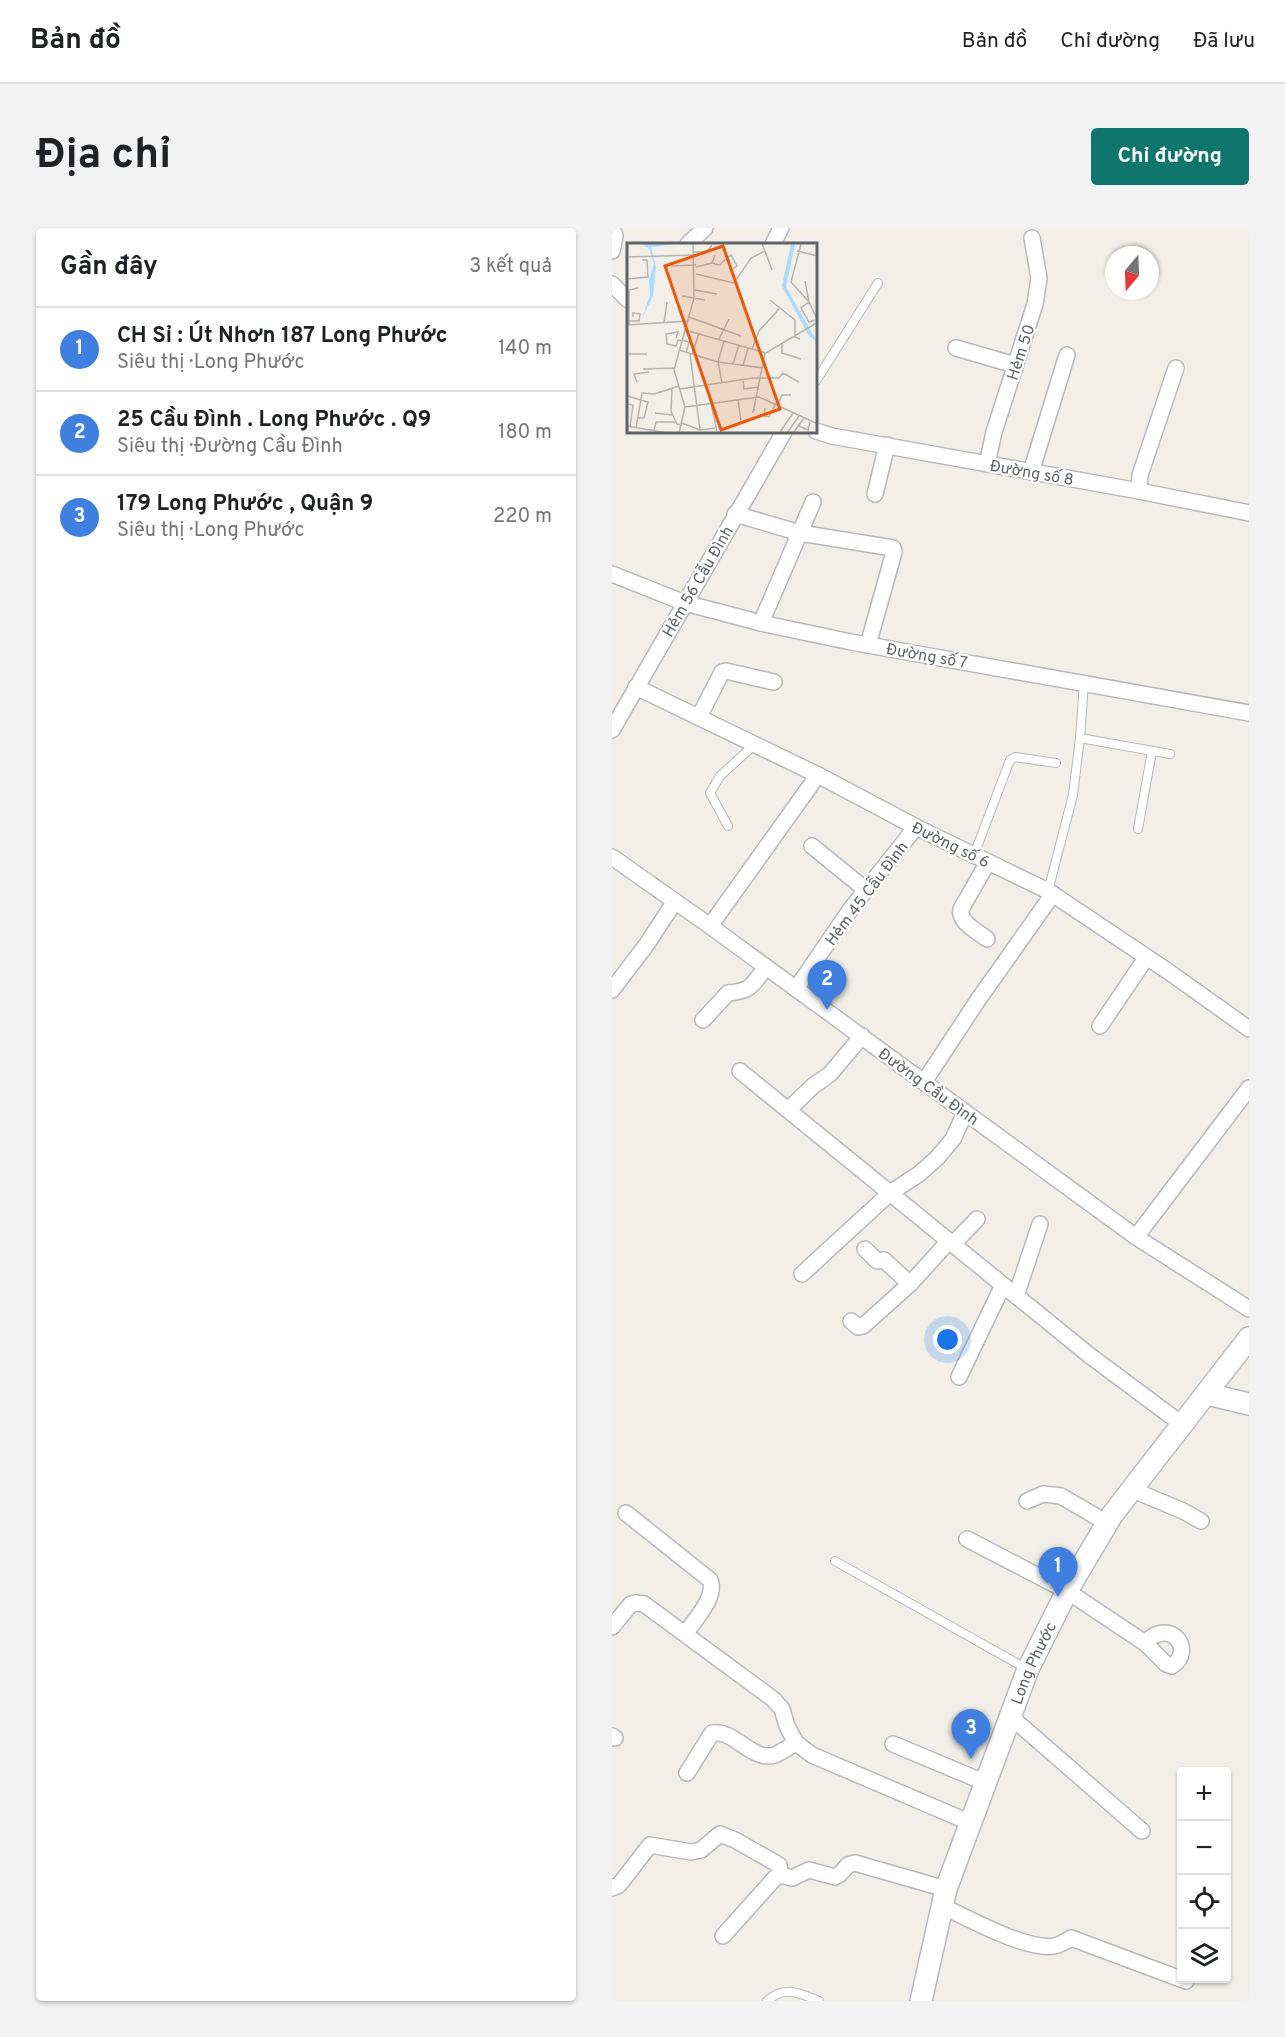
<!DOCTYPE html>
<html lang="vi">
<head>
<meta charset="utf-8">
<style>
  body { margin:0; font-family:Overpass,sans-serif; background:#f2f2f2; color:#202124 }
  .controls { position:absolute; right:18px; bottom:18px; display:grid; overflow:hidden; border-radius:6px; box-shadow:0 2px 4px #0004 }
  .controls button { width:54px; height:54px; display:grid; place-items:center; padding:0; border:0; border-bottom:2px solid #e0e0e0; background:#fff; color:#202124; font:30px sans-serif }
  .compass { position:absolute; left:493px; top:18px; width:54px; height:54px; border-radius:50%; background:#fff; box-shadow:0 2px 4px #0004; rotate:199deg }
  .you { position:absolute; left:336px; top:1112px; width:21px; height:21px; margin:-15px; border:4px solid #fff; border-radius:50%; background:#1a73e8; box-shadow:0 0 0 9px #1a73e833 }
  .badge { display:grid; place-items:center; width:39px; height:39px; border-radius:50%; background:#0f766e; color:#fff; font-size:20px; font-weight:700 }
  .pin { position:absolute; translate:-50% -50px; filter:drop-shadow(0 2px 3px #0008) }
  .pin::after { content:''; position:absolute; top:32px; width:21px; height:18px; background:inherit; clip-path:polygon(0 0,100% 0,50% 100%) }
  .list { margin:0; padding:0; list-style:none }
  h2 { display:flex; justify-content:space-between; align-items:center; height:78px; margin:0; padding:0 24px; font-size:26px }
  h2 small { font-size:20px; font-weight:400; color:#757577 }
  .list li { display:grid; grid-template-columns:39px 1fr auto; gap:18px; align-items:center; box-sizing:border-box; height:84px; padding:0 24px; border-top:2px solid #e0e0e0 }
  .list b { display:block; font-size:22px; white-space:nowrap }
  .list p { margin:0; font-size:20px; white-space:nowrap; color:#757577 }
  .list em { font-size:20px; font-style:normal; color:#757577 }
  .icon { flex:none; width:33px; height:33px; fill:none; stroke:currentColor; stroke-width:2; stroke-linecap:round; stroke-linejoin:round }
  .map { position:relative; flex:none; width:637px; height:1773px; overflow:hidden; border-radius:6px }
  header { display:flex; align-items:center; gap:36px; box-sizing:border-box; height:84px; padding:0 30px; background:#fff; border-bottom:2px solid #e0e0e0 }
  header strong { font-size:28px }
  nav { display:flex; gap:33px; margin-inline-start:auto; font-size:21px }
  .intro { display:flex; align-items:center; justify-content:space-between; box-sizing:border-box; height:144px; padding:0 36px }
  h1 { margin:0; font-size:42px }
  .button { padding:15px 27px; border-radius:6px; background:#0f766e; color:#fff; font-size:21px; font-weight:700 }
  main { display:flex; gap:36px; padding:0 36px }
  aside { flex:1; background:#fff; border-radius:6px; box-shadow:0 2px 4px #0004 }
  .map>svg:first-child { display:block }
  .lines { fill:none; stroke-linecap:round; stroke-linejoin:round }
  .lane-casing { stroke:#b5b8bc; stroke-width:10 }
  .street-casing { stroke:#b5b8bc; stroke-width:18 }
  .secondary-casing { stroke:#b6babf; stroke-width:24 }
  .lane { stroke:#fff; stroke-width:8 }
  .street { stroke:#fff; stroke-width:15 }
  .secondary { stroke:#fff; stroke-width:21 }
  .labels { text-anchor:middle; stroke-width:4.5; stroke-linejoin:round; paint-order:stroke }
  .street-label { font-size:16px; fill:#5f6368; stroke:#fff }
  .inset-road { fill:none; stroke:#b3b3b1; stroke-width:1.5 }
  .view { fill:#e8590c; fill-opacity:0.15; stroke:#e8590c; stroke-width:3 }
  .inset-edge { fill:none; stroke:#5f6368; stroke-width:3 }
</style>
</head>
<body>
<header>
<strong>Bản đồ</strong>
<nav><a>Bản đồ</a><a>Chỉ đường</a><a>Đã lưu</a></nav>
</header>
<div class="intro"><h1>Địa chỉ</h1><a class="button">Chỉ đường</a></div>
<main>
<aside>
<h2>Gần đây<small>3 kết quả</small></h2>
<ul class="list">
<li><span class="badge" style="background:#3f7fe0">1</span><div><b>CH Sỉ : Út Nhơn 187 Long Phước</b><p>Siêu thị · Long Phước</p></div><em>140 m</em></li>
<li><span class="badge" style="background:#3f7fe0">2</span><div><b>25 Cầu Đình . Long Phước . Q9</b><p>Siêu thị · Đường Cầu Đình</p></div><em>180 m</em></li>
<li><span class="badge" style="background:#3f7fe0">3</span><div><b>179 Long Phước , Quận 9</b><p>Siêu thị · Long Phước</p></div><em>220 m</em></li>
</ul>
</aside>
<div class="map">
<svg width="637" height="1773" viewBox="0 0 637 1773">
  <rect width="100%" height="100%" fill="#f1efe8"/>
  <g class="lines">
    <defs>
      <g id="lane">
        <path d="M204 153 266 55"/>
        <path d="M468 510 558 526"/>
        <path d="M116 598 98 565 108 548 143 516"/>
        <path d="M526 601 540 523"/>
        <path d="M362 627 398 532 403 529 444 535"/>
        <path d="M436 663 461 567 468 510 472 455"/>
        <path d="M223 1333 415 1441"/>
        <path d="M155 1773C173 1757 187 1765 207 1773"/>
      </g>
      <g id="street">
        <path d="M0 0 3 8 0 23"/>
        <path d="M76 16 93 0"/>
        <path d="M161 16 169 0"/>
        <path d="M0 56 16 72"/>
        <path d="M344 120 403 137"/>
        <path d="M204 203 220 208 527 263 637 285"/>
        <path d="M375 236 382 204 423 76 427 50 420 10"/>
        <path d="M419 244 455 127"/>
        <path d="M527 263 528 247 564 140"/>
        <path d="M263 266 275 217"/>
        <path d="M123 286 188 305 281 320 282 324 256 417"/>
        <path d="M0 346 73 375 149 395 239 414 637 485"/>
        <path d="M149 395 201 274"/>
        <path d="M24 459 206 547 304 599 436 663 557 744 637 801"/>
        <path d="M87 489 110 444 114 443 162 454"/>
        <path d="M0 502 172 204"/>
        <path d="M200 618 254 662"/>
        <path d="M0 629 98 698 524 1009 637 1081"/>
        <path d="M98 698 206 547"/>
        <path d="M375 711C365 703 346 694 349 681L376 634"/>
        <path d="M184 761 238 682 304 599"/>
        <path d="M0 762 35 716 63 673"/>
        <path d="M91 792 116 765C140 763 140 757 154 739"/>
        <path d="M488 798 534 730"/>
        <path d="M128 843 477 1127 571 1197"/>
        <path d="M312 854 366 772 441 666"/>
        <path d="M176 882 201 858 218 846 250 808"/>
        <path d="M524 1009 637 860"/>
        <path d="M341 1016 365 991"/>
        <path d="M253 1021 265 1033 272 1032 298 1056"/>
        <path d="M190 1046 278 965 307 946 325 930 341 911 353 885"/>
        <path d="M404 1068 428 996"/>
        <path d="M239 1093 246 1099 251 1098 298 1056 337 1013"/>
        <path d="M347 1149 391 1057"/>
        <path d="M521 1262 571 1283 589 1293"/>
        <path d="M415 1273 431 1266 449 1268 495 1295"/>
        <path d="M14 1285 98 1352C105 1369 83 1391 74 1405"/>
        <path d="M355 1311 455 1363 533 1415 554 1436 560 1438C584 1422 558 1388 533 1415"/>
        <path d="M0 1399 19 1376 24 1375 32 1376 161 1471 170 1481 175 1498 184 1515 200 1527 359 1595"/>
        <path d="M399 1489 530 1603"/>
        <path d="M0 1508 3 1510"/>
        <path d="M281 1516 374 1555"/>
        <path d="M75 1545 100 1505C122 1501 140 1534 163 1527 170 1524 177 1519 184 1515"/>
        <path d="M0 1660 7 1657 38 1617 79 1624 89 1622 108 1606 123 1612 167 1637 169 1647"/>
        <path d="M330 1678C356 1690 415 1723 442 1718 448 1717 454 1713 459 1710L574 1753"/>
        <path d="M111 1708 163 1650 169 1647 180 1650 197 1642 223 1649 228 1646 236 1637 243 1635 334 1661"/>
      </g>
      <g id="secondary">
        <path d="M595 1166 637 1176"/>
        <path id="s1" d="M309 1773 334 1661 416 1441 455 1363 500 1287 637 1110"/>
      </g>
    </defs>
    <!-- lane casing -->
    <use href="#lane" class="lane-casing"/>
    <!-- street casing -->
    <use href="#street" class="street-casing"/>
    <!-- secondary casing -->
    <use href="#secondary" class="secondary-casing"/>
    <!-- lane -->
    <use href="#lane" class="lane"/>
    <!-- street -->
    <use href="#street" class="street"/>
    <!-- secondary -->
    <use href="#secondary" class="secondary"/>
  </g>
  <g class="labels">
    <!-- street labels -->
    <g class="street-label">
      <text transform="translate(408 124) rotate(-72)" y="6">Hẻm 50</text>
      <text transform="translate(420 244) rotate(10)" y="6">Đường số 8</text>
      <text transform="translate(85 353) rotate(-60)" y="6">Hẻm 56 Cẫu Đình</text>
      <text transform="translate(315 427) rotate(10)" y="6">Đường số 7</text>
      <text transform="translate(339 616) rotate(26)" y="6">Đường số 6</text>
      <text transform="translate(254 665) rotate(-53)" y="6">Hẻm 45 Cẫu Đình</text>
      <text transform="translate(317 858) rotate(36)" y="6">Đường Cầu Đình</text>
      <text dy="6" stroke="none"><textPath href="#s1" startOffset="357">Long Phước</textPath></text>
    </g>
  </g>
  <!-- overview -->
  <g transform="translate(15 15)">
    <rect width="190" height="190" fill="#f1efe8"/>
    <path d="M14 1H48L24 4 29 24 26 53 15 75 23 52 22 37 27 21 22 5ZM164 1H168L159 44 190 99 182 93 155 43Z" fill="#aadaff"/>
    <path class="inset-road" d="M174 1 164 39 182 59 191 78M138 8 145 27M170 8 191 13M67 9H80L85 2M0 14 68 12M85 20 92 22 104 12 110 23 104 27M44 23 69 22M69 24 85 20 88 12M69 31 107 40 124 15 138 8 135 1M0 36 21 34 20 17H15M178 38 182 59M68 47 90 51M59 53H55L78 57M143 57 168 77V94L173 96M182 59 174 65 182 79 188 77M62 74 114 93M0 78H12L13 71 6 70V74M37 80 40 59M0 82 61 78M2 82V47L11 45M58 87 139 110 191 79M49 95 51 89 39 91 40 101 49 103 51 97 55 98M92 96 102 76M55 97 62 99 59 110M155 100V110L174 116M125 106 132 88 152 66M52 107 91 119 136 125M0 111H20M63 111 73 187M65 112 72 90M91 119 97 98M91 119 95 140M106 121 112 102M116 123 121 105M16 126 48 125M116 136 117 146 132 144M10 139 7 131 22 129M45 145 44 168 50 181 55 182M53 146 126 135H152L156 130 172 139M0 153 21 159 17 175H11M111 157 114 179M84 160 90 189M0 161 6 162 3 184M151 162 155 152H164M58 164 132 154 191 181M138 165 137 173 142 174 149 160M28 170 46 172M126 170 138 110M55 180 73 187 88 185M0 183 40 190M172 183 181 187 183 179M9 185 15 150 27 151 52 143M27 187 29 179H48M153 189 166 170M52 190 58 164 47 127 67 55 66 1M160 190 172 173M166 190 177 175"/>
    <path class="view" d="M96 3 153 166 94 187 38 23Z"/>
    <rect width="190" height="190" class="inset-edge"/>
  </g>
</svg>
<div class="controls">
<button>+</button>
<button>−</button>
<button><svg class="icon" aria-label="locate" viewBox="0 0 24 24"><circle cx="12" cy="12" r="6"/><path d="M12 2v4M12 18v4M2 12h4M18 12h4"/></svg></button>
<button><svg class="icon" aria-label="layers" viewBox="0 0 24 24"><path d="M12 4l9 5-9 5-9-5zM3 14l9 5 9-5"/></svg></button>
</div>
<svg class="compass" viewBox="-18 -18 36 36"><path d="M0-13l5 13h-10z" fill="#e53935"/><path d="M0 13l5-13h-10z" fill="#757577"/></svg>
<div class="you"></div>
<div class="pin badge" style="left:446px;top:1369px;background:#3f7fe0">1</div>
<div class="pin badge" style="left:215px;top:782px;background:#3f7fe0">2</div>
<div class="pin badge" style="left:359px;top:1531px;background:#3f7fe0">3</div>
</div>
</main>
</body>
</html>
